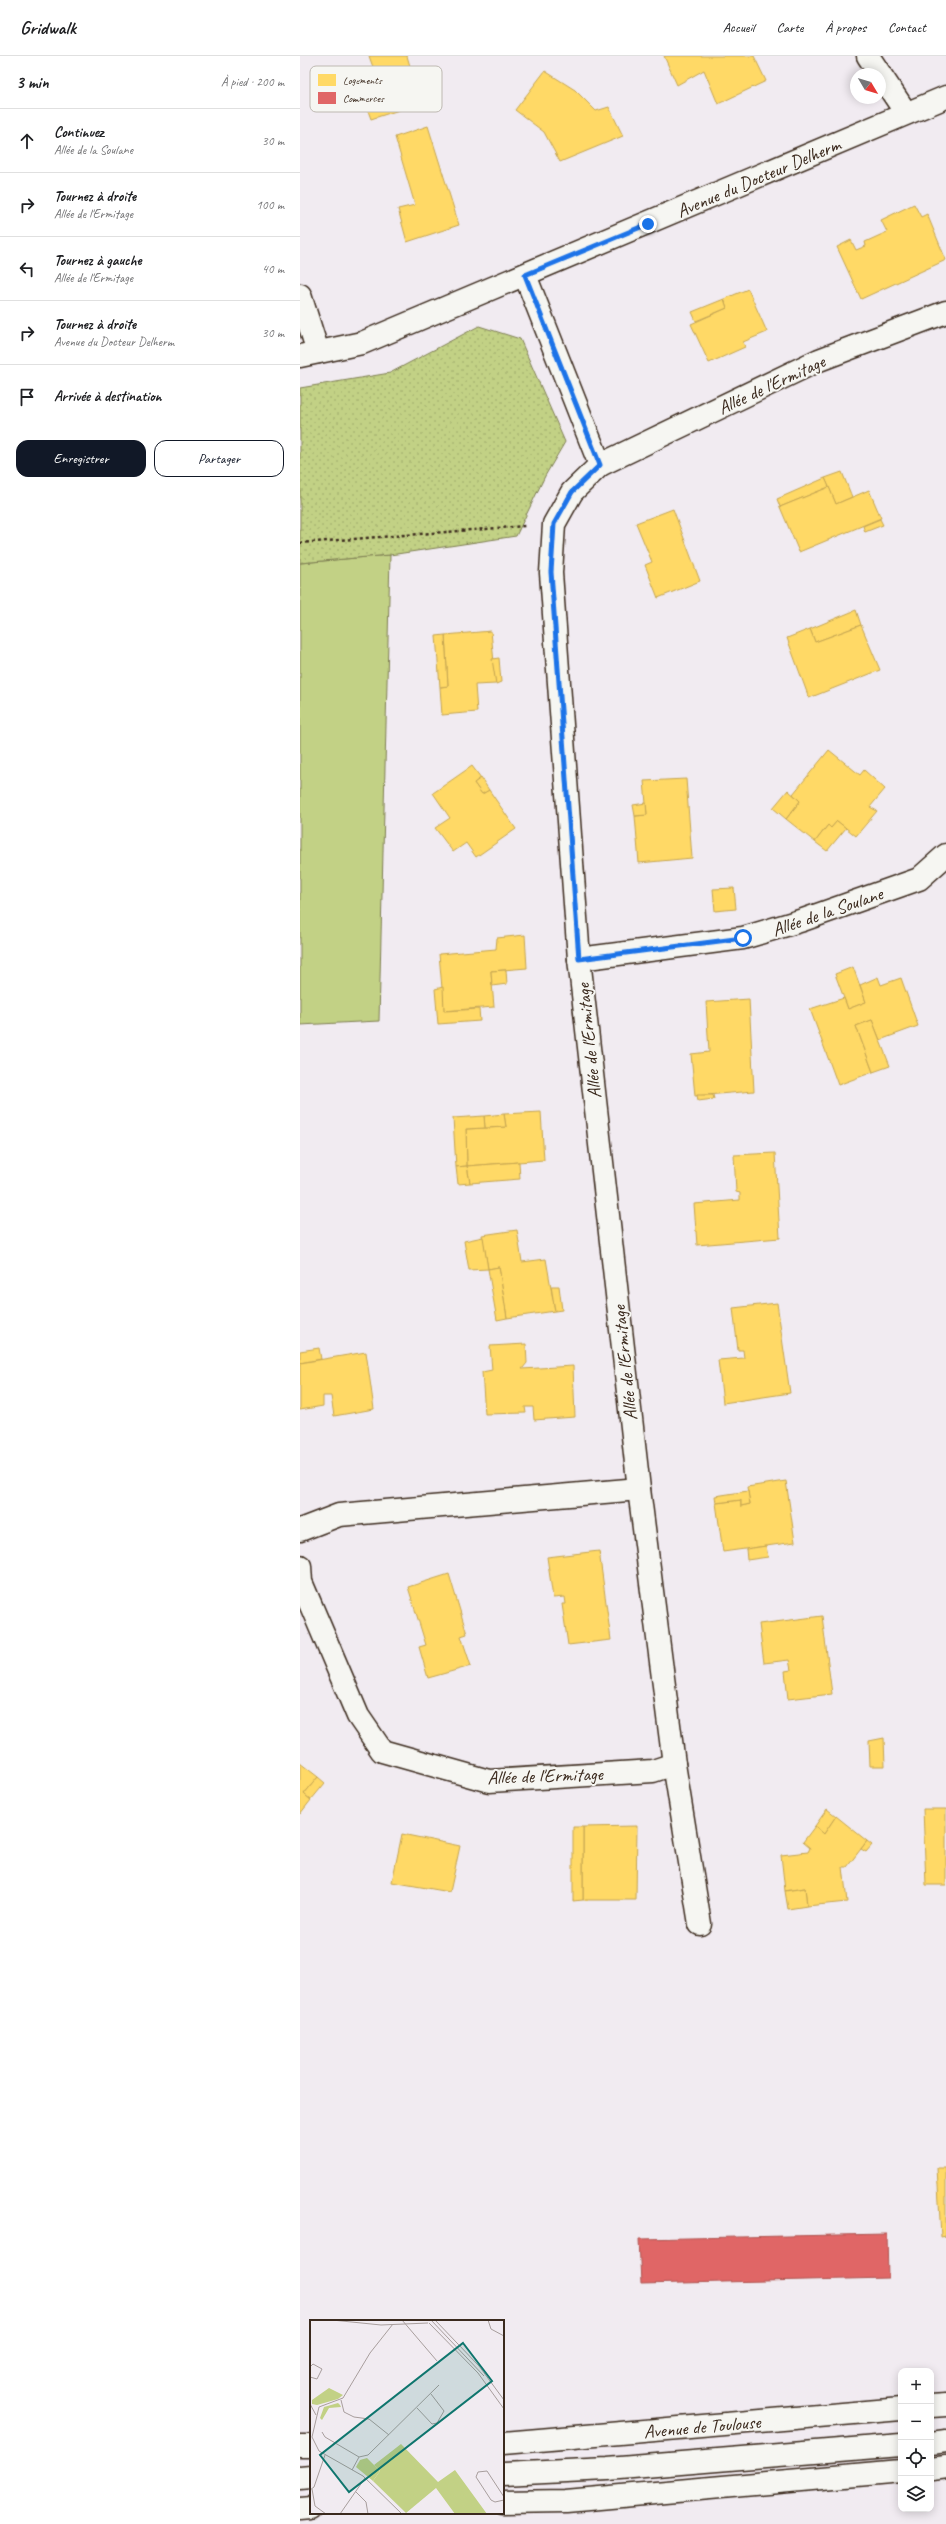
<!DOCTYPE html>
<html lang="fr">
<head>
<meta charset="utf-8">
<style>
  body { margin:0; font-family:Caveat,sans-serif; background:#f2f2f2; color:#202124 }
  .controls { position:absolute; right:12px; bottom:12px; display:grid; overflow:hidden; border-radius:8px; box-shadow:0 2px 10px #0003 }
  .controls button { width:36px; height:36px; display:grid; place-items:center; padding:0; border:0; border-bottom:1px solid #e0e0e0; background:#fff; color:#202124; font:20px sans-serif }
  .compass { position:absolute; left:550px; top:12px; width:36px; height:36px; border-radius:50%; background:#fff; box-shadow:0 2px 10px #0003; rotate:128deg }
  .stop { position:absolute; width:12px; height:12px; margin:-9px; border:3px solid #1a73e8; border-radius:50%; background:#fff }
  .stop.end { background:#1a73e8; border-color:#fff; box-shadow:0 1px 4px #0008 }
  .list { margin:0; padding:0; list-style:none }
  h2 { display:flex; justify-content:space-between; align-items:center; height:52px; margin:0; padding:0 16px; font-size:17px }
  h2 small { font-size:13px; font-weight:400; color:#757577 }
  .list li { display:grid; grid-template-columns:26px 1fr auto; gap:12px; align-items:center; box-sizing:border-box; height:64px; padding:0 16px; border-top:1px solid #e0e0e0 }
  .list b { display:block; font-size:15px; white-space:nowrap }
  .list p { margin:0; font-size:13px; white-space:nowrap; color:#757577 }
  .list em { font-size:13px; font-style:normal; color:#757577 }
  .actions { display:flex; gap:8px; padding:12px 16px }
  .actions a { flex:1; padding:9px 0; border:1px solid #111827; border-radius:12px; text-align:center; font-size:14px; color:#111827 }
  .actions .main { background:#111827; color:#fff }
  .icon { flex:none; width:22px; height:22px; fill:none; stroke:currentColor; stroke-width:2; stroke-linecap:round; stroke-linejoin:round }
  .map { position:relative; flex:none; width:646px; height:2468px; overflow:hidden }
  header { display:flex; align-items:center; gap:24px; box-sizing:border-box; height:56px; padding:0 20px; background:#fff; border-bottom:1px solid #e0e0e0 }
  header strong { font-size:19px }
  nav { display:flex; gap:22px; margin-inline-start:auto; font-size:14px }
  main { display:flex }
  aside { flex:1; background:#fff }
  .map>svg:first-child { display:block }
  .green { fill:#c2d185; stroke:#7e7e52 }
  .park { fill:url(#park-dots); stroke:#7e7e52 }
  .homes { fill:#ffd966; stroke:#c4a450 }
  .shops { fill:#e06666; stroke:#ae5450 }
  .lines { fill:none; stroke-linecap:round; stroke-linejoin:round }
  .minor-casing { stroke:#3b2a1e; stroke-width:25 }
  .major-casing { stroke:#3b2a1e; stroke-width:25 }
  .path { stroke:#3b2a1e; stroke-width:2.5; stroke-dasharray:3 3; stroke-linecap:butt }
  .minor { stroke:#f6f6f2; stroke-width:22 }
  .major { stroke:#f6f6f2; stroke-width:22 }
  .route { stroke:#1a73e8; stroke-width:5 }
  .labels { text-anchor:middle; stroke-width:4; stroke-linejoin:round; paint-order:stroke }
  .street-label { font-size:19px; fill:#3b2a1e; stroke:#f6f6f2 }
  .inset-road { fill:none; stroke:#a89e9d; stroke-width:1 }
  .view { fill:#0f766e; fill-opacity:0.15; stroke:#0f766e; stroke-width:2 }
  .inset-edge { fill:none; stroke:#3b2a1e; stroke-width:2 }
  .key { fill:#f6f6f2; stroke:#beb9b2; stroke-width:1 }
  .key-label { font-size:11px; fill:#3b2a1e }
</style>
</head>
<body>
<header>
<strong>Gridwalk</strong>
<nav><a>Accueil</a><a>Carte</a><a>À propos</a><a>Contact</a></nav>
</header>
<main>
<aside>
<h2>3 min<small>À pied · 200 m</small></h2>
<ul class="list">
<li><svg class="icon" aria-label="ahead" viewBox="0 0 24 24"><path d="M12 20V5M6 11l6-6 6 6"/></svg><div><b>Continuez</b><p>Allée de la Soulane</p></div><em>30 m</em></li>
<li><svg class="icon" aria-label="right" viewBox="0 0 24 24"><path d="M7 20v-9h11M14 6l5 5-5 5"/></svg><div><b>Tournez à droite</b><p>Allée de l'Ermitage</p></div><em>100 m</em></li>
<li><svg class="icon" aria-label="left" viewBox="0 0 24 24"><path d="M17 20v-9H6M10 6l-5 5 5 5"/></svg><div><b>Tournez à gauche</b><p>Allée de l'Ermitage</p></div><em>40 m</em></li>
<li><svg class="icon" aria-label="right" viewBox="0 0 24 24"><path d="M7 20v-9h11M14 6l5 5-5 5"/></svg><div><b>Tournez à droite</b><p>Avenue du Docteur Delherm</p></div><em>30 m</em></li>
<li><svg class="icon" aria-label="arrive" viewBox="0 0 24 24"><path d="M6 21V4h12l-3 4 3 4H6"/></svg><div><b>Arrivée à destination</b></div></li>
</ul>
<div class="actions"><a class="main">Enregistrer</a><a>Partager</a></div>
</aside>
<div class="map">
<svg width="646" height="2468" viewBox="0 0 646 2468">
  <defs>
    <pattern id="park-dots" width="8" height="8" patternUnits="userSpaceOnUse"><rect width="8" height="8" fill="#c2d185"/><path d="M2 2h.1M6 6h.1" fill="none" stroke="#a8b472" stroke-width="1.8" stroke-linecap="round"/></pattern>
  </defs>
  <rect width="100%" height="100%" fill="#f1ebf1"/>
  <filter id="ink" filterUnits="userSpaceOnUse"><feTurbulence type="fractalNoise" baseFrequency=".025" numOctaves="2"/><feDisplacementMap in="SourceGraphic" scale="8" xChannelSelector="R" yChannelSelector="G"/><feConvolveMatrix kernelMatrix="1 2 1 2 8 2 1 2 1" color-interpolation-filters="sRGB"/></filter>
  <g filter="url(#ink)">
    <!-- green -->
    <path class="green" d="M90 499 79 965 0 969V507Z"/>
    <!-- park -->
    <path class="park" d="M179 270 220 283 265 386 245 420 216 480 90 499 0 507V332L90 317Z"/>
    <!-- homes -->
    <g class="homes">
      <path d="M69 0H107L121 47 71 63 59 30 78 25Z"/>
      <path d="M364 0H454L466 25 418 48 404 14 377 29Z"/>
      <path d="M245 15 275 34 296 55 309 51 323 80 260 106 244 76 215 54Z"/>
      <path d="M128 70 159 169 107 186 98 153 115 149 95 81Z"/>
      <path d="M614 148 621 161 627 158 646 204 561 243 537 191 551 184 556 194 566 190 565 186 587 176 581 164Z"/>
      <path d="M448 233 467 276 443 286 445 291 409 307 391 268 427 252 424 243Z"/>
      <path d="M424 243 427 252 396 265 392 256Z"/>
      <path d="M542 416 552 441 536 448 525 422Z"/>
      <path d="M525 422 529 431 480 451 477 443Z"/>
      <path d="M529 431 536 448 569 434 581 462 499 496 480 451Z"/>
      <path d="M373 453 400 525 358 542 345 509 352 506 336 467Z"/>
      <path d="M580 463 583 469 565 476 563 470Z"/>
      <path d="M556 554 561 569 515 586 510 573Z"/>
      <path d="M561 569 580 614 509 642 487 582 510 573 515 586Z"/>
      <path d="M191 575 196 628 175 629 177 656 142 659 140 631 148 630 145 579Z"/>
      <path d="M145 579 148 630 140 631 136 580Z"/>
      <path d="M199 602 201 626 196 628 192 603Z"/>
      <path d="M529 694 560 719 564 714 585 733 570 751 577 755 556 780 537 765 531 772 528 769 515 786 486 763 500 745 493 738Z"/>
      <path d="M172 710 181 722 174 727 182 738 189 734 216 773 176 801 166 787 153 796 135 772 150 762 133 737Z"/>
      <path d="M181 722 189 734 182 738 174 727Z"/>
      <path d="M386 723 392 802 339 807 335 760 347 759 344 725Z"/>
      <path d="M488 734 500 745 486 763 473 752Z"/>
      <path d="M346 747 347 759 335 760 333 749Z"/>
      <path d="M537 765 546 772 527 795 515 786 528 769 531 772Z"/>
      <path d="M434 832 436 853 415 855 413 833Z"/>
      <path d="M225 879 227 912 191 915 194 951 144 955 139 898 196 893 197 882Z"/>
      <path d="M553 911 566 946 548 953 535 918Z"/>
      <path d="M206 914 207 928 192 930 191 915Z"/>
      <path d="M578 921 581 929 601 922 618 970 580 984 572 964 556 970 573 1016 538 1029 510 953 544 942 548 953 566 946 560 929Z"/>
      <path d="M143 931 144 955 179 953 180 965 138 968 135 933Z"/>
      <path d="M449 943 454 1035 395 1040 391 998 409 996 406 946Z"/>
      <path d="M572 964 590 1010 573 1016 556 970Z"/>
      <path d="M397 1039H413L414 1043 398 1045Z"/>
      <path d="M241 1056 244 1104 167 1110 166 1073 206 1071 204 1058Z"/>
      <path d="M204 1058 206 1071 185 1072 184 1060Z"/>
      <path d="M184 1060 185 1072 166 1073 167 1110 156 1111 153 1062Z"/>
      <path d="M475 1097 480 1182 397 1189 394 1148 440 1144V1137L436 1136 434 1099Z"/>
      <path d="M219 1106 220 1123 170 1127 167 1110Z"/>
      <path d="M167 1110 170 1127 158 1128 156 1111Z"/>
      <path d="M217 1174 222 1206 246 1203 255 1255 207 1262 199 1211 188 1213 182 1179Z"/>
      <path d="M183 1181 188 1213 169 1214 164 1185Z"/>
      <path d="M199 1211 207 1262 197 1264 188 1213Z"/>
      <path d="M251 1230H259L262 1254 255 1255Z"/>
      <path d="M477 1247 490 1337 423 1347 418 1304 444 1302 443 1294H438L433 1252Z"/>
      <path d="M226 1288 227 1307 222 1313 273 1310 275 1361 234 1364 233 1351H225L226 1357 185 1358 182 1316 192 1314 190 1290Z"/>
      <path d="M19 1292 21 1303 0 1307V1295Z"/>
      <path d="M66 1296 74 1353 34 1360 31 1340H23V1350L0 1354V1307Z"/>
      <path d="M486 1425 495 1486 423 1496 416 1447 441 1444V1450L450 1448 447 1431Z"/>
      <path d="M448 1435 450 1448 441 1450V1444L416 1447 415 1440Z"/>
      <path d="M466 1490 468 1501 447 1504 446 1493Z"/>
      <path d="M299 1495 311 1584 268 1589 262 1548H266L265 1541 253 1542 247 1501Z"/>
      <path d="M149 1518 167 1578 161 1580 171 1610 128 1622 119 1591 126 1589 108 1531Z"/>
      <path d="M522 1560 532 1638 488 1643 485 1615 491 1614 489 1604 464 1607 459 1568Z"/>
      <path d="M584 1682 585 1710H570L569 1685Z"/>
      <path d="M0 1707 18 1721 4 1738 11 1744 0 1758Z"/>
      <path d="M18 1721 25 1727 11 1744 4 1738Z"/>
      <path d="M527 1753 536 1760 524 1778 515 1770Z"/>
      <path d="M623 1753H646V1829H626Z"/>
      <path d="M536 1760 567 1785 547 1811H543L547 1846 507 1850 505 1832 485 1835 481 1799 508 1796 510 1792 503 1786 515 1770 524 1778Z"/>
      <path d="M337 1770 336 1844H283V1771Z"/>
      <path d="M273 1771H283V1844L273 1845Z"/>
      <path d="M102 1778 160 1790 150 1836 92 1826Z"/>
      <path d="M567 1785 572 1789 566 1796 561 1793Z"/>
      <path d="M505 1832 507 1850 488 1853 485 1835Z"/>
      <path d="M637 2112H646V2180L641 2181Z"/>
    </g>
    <!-- shops -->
    <path class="shops" d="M587 2178 588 2222 341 2228 339 2183Z"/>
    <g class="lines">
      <defs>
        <g id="minor">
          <path d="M568 0 606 57"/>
          <path d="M225 219 300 409 272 436 254 468 251 517 279 903 339 1433 374 1708 400 1868"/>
          <path d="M0 239 18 296"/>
          <path d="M0 300 62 287 646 41"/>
          <path d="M300 409 519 304 646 256"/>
          <path d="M279 903 443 882 503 864 619 823 646 799"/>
          <path d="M0 1474 39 1459 339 1433"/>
          <path d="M0 1510 1 1526 58 1660 82 1695 189 1725 353 1715 374 1708"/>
          <path d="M631 2387 646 2385"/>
          <path d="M203 2418 308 2413 601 2389"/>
          <path d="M0 2422 11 2421"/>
        </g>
        <g id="major">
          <path d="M631 2350 646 2349"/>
          <path d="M203 2387 601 2353"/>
          <path d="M0 2390H11"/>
          <path d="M631 2413 646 2411"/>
          <path d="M203 2446 266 2445 601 2415"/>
          <path d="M0 2453 11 2452"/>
        </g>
      </defs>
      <!-- minor casing -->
      <use href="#minor" class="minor-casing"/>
      <!-- major casing -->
      <use href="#major" class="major-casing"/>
      <!-- path -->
      <path class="path" d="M0 487 225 470"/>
      <!-- minor -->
      <use href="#minor" class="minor"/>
      <!-- major -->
      <use href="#major" class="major"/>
    </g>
  </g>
  <g class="lines" filter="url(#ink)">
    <!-- route -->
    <path class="route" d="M348 168 225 219 300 409 272 436 254 468 251 516 279 903 443 882"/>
  </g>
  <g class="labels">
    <!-- street labels -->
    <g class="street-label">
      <text transform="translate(458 121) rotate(-23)" y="7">Avenue du Docteur Delherm</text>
      <text transform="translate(471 328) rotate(-25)" y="7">Allée de l'Ermitage</text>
      <text transform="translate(527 855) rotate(-19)" y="7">Allée de la Soulane</text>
      <text transform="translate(288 985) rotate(-96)" y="7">Allée de l'Ermitage</text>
      <text transform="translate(324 1307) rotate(-96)" y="7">Allée de l'Ermitage</text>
      <text transform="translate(245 1719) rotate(-2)" y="7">Allée de l'Ermitage</text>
      <text transform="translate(402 2370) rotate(-5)" y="7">Avenue de Toulouse</text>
    </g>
  </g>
  <!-- overview -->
  <g transform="translate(10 2264)">
    <rect width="194" height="194" fill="#f1ebf1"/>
    <path d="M28 83 30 85 31 87 19 88 12 100 10 98 14 87ZM91 124 128 162 145 150 177 194H145L126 168 96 193 63 161 70 151 64 145Z" fill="#c2d185"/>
    <path d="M19 68 33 75 28 79 7 85 2 84V80Z" fill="#c2d185"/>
    <path d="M57 138 70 151 63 161 46 147 50 140Z" fill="#c2d185"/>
    <path class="inset-road" d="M22 0 71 5 118 3M92 0 127 41M121 0 174 56M125 0 169 46 194 80M178 0 181 9 194 16M119 3 168 53 194 89M83 4 60 33 33 78 9 87 2 117 9 131 53 156 92 194M0 47 3 44 12 49 7 59 0 57M31 80 34 92 44 97 59 99 79 115M0 84 6 95M107 88 122 104 127 103 134 91 121 74M12 112 15 117 49 137M42 150 49 137 58 135 129 65M2 169 5 186 16 194M0 170 4 167 15 135M46 172 56 182 58 194M194 177 177 151 168 152 166 157 181 180 185 182 194 180M30 194 55 158"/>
    <path class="view" d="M153 23 182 61 39 172 10 135Z"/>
    <rect width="194" height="194" class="inset-edge"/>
  </g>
  <!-- legend -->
  <rect x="10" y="10" width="132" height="46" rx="6" class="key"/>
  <rect x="18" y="18" width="18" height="12" fill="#ffd966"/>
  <rect x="18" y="36" width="18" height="12" fill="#e06666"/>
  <g class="key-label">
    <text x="43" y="28">Logements</text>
    <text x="43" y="46">Commerces</text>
  </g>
</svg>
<div class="controls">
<button>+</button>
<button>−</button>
<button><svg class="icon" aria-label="locate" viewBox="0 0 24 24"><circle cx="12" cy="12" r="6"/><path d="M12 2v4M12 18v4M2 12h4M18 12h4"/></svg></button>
<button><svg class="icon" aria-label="layers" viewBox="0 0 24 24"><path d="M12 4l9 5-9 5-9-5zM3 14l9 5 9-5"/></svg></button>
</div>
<svg class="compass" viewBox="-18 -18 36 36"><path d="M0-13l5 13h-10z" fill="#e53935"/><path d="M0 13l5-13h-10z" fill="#757577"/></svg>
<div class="stop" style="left:443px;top:882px"></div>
<div class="stop end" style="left:348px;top:168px"></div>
</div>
</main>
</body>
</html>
